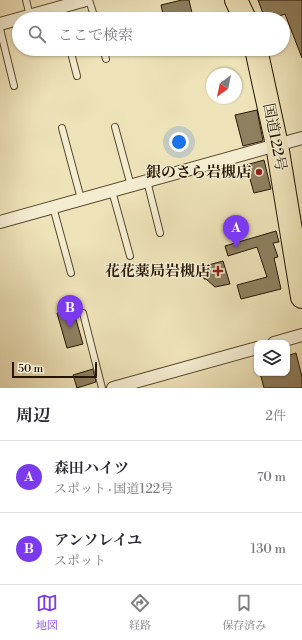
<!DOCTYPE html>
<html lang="ja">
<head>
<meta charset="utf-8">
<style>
  body { margin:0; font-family:"Libre Bodoni","Noto Serif JP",serif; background:#f7f7f7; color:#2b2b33 }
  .controls { position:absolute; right:12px; bottom:12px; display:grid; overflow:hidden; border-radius:8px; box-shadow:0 1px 3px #0004 }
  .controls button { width:36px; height:36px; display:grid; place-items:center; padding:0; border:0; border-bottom:1px solid #e1e1e2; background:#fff; color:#2b2b33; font:20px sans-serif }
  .compass { position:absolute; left:206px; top:68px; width:36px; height:36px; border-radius:50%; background:#fff; box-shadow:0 1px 3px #0004; rotate:213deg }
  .scale { position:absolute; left:12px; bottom:10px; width:85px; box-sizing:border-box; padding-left:4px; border:2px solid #261600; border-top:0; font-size:11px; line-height:14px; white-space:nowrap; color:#261600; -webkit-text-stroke:3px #f4ecd1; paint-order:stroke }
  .you { position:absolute; left:179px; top:142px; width:14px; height:14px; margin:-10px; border:3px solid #fff; border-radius:50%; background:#1a73e8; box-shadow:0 0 0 6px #1a73e833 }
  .badge { display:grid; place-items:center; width:26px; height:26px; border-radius:50%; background:#7c3aed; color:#fff; font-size:13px; font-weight:700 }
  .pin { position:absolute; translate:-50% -33px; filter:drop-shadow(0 1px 2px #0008) }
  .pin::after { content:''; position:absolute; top:21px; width:14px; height:12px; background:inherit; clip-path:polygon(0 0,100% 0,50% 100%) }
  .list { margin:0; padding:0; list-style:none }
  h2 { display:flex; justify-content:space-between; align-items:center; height:52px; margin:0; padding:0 16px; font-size:17px }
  h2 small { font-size:13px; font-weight:400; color:#7c7c81 }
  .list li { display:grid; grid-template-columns:26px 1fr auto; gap:12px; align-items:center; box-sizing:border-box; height:72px; padding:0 16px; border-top:1px solid #e1e1e2 }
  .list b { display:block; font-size:15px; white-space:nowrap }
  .list p { margin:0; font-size:13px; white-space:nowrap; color:#7c7c81 }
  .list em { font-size:13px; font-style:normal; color:#7c7c81 }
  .icon { flex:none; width:22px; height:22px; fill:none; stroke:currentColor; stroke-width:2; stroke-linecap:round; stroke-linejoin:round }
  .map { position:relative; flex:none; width:302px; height:388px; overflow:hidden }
  .search { position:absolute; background:#fff; box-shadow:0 1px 3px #0004; left:12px; right:12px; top:12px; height:44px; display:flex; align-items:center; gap:10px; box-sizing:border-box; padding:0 14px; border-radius:22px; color:#7c7c81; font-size:15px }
  .sheet { height:196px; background:#fff }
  nav { display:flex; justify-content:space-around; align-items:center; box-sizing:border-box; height:56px; border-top:1px solid #e1e1e2; background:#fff; font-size:11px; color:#7c7c81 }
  nav a { display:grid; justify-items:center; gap:2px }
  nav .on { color:#7c3aed }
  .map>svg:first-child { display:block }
  .building { fill:#8e8060; stroke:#261600 }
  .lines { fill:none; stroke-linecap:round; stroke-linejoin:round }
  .lane-casing { stroke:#58492e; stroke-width:8 }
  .street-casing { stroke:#58492e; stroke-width:14 }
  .highway-casing { stroke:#261600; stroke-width:24 }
  .lane { stroke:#f4ecd1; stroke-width:6 }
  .street { stroke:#f4ecd1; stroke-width:12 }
  .highway { stroke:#eee2b8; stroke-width:22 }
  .poi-dot { fill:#8f2418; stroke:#f4ecd1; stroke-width:1.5 }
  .labels { text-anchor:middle; stroke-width:3; stroke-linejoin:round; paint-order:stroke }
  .street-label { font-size:15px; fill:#261600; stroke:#f4ecd1 }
  .poi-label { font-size:15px; font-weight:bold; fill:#261600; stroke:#f4ecd1; text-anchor:end }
</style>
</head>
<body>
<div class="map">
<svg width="302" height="388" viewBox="0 0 302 388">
  <rect width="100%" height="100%" fill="#eee2b8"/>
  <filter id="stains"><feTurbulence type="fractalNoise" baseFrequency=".005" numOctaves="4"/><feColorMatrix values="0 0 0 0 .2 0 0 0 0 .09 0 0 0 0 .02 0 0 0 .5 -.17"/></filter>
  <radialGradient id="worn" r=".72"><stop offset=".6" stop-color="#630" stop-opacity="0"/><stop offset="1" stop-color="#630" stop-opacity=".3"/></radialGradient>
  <!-- building -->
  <g class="building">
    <path d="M182 0H189L192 13 164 19 161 5Z"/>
    <path d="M258 0H302V58L285 14 271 19H265Z"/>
    <path d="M257 110 263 141 243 146 235 115Z"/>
    <path d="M264 160 271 189 254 193 246 165Z"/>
    <path d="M276 231 279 242 273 243 278 257 274 258 281 289 241 299 237 285 267 277 257 247 228 256 225 246Z"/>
    <path d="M223 261 230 284 215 287 206 279H204L201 267Z"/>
    <path d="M73 309 83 344 67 348 57 313Z"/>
    <path d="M296 353 302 377V388H264L260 373H287V356Z"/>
    <path d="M93 369 96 382 77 388 73 375Z"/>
  </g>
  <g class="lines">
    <defs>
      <g id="lane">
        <path d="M26 0 30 16"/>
        <path d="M89 0 95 19"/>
        <path d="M59 8 62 19"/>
        <path d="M0 29 14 86"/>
        <path d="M70 49 77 76"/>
        <path d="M103 49 106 59"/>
        <path d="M115 127 131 186"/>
        <path d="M62 128 81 199"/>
        <path d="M147 181 160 233"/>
        <path d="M112 191 130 256"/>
        <path d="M53 207 71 273"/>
        <path d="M83 313 102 388"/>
      </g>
      <g id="street">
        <path d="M0 24 86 0"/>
        <path d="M0 222 302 138"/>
        <path d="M274 343 302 335"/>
        <path d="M113 388 257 348"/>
      </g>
      <g id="highway">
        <path d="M236 0 245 19"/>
        <path d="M256 49 277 145 302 297"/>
      </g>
    </defs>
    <!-- lane casing -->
    <use href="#lane" class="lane-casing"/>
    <!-- street casing -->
    <use href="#street" class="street-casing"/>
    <!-- highway casing -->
    <use href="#highway" class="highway-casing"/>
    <!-- lane -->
    <use href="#lane" class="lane"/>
    <!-- street -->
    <use href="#street" class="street"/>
    <!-- highway -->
    <use href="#highway" class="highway"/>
  </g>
  <!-- markers -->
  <g class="poi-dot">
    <circle cx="259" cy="172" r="4"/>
    <path d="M216 265h4v4h4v4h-4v4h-4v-4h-4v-4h4z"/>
  </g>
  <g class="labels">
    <!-- street labels -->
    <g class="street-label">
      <text transform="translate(275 137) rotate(79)" y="5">国道122号</text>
    </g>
    <!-- poi labels -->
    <g class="poi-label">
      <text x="251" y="177">銀のさら岩槻店</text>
      <text x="210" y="276">花花薬局岩槻店</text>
    </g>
  </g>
  <rect width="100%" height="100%" filter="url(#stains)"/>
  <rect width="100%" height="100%" fill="url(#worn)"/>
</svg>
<div class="controls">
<button><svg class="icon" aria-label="layers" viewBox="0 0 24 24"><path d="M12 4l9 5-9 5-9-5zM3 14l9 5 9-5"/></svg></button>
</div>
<svg class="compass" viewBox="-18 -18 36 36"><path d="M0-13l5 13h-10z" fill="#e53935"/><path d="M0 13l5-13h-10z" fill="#7c7c81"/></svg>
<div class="scale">50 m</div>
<div class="you"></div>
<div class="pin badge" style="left:236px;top:248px">A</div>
<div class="pin badge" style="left:70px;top:328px">B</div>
<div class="search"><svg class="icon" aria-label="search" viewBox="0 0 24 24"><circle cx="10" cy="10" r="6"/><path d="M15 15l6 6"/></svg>ここで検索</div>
</div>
<section class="sheet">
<h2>周辺<small>2件</small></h2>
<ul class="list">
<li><span class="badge">A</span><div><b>森田ハイツ</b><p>スポット · 国道122号</p></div><em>70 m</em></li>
<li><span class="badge">B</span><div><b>アンソレイユ</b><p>スポット</p></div><em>130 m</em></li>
</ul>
</section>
<nav>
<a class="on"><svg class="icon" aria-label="map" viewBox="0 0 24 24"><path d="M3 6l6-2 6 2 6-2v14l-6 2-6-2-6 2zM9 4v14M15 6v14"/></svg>地図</a>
<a><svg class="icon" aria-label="directions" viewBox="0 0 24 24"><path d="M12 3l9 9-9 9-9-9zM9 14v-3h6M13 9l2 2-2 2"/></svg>経路</a>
<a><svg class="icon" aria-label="saved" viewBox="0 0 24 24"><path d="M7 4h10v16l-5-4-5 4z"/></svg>保存済み</a>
</nav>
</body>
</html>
